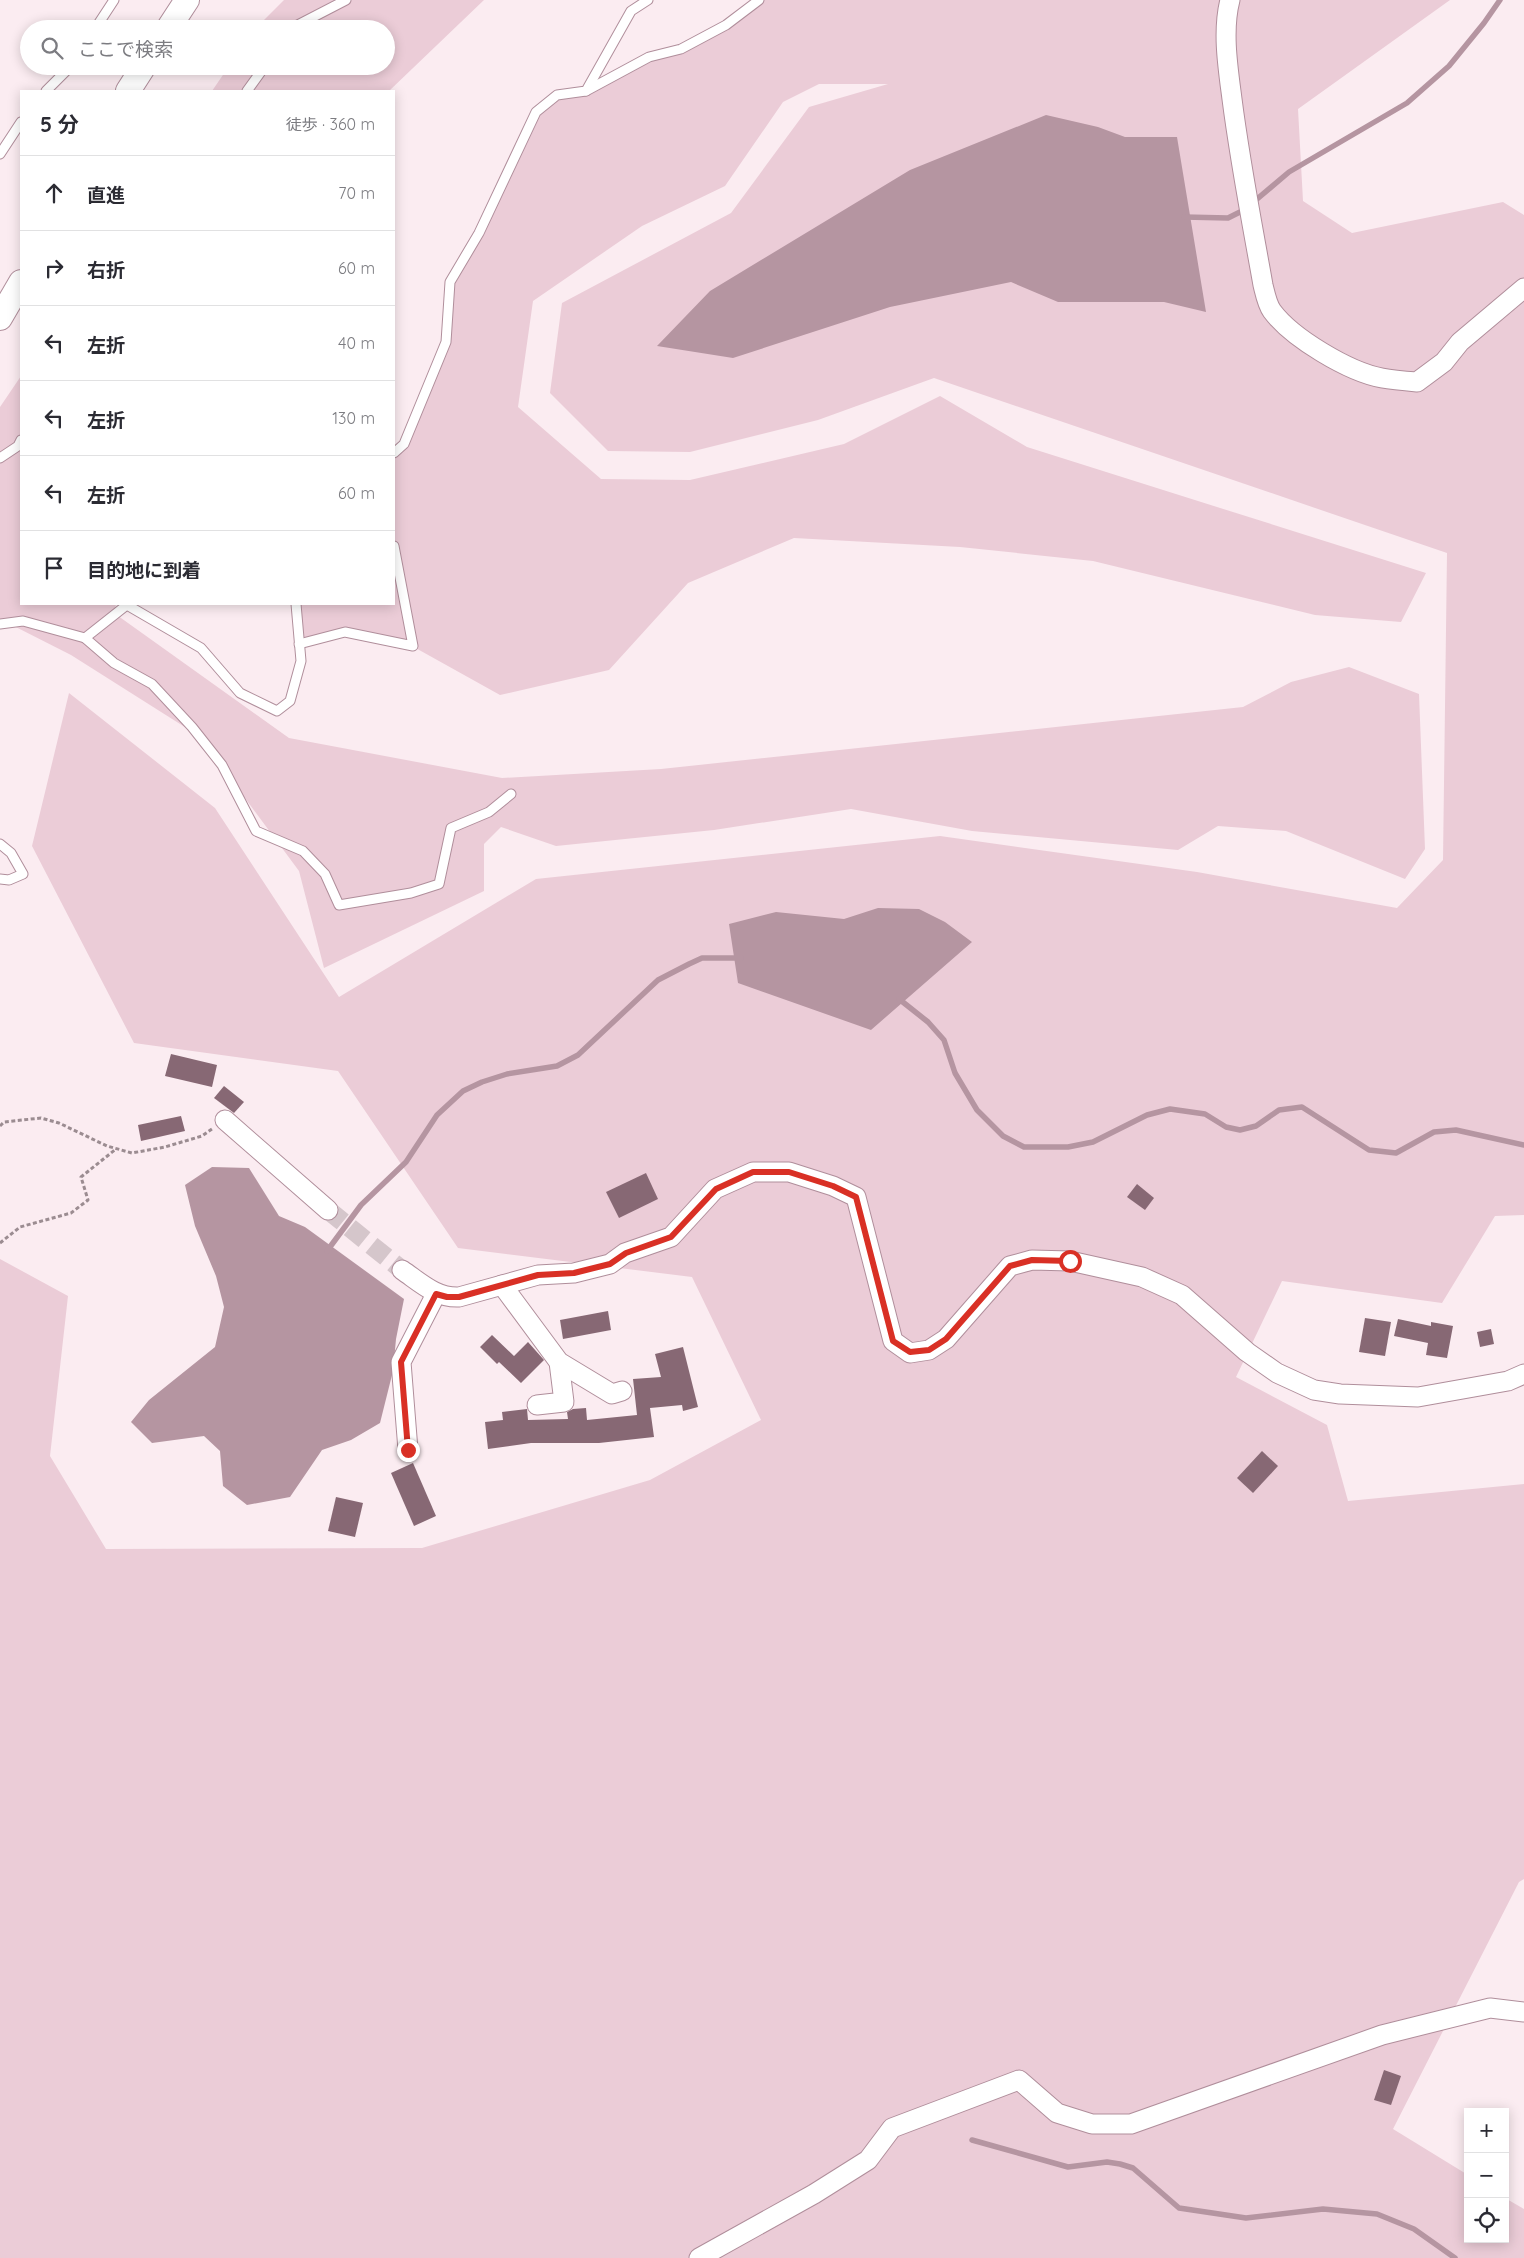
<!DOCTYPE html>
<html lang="ja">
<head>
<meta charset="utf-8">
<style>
  body { margin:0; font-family:Quicksand,"Noto Sans JP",sans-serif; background:#f2f2f3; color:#2b2b33 }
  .controls { position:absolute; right:15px; bottom:15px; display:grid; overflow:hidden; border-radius:0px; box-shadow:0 2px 12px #0003 }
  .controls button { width:45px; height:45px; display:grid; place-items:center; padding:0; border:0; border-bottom:1px solid #e1e1e2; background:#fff; color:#2b2b33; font:25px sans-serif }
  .stop { position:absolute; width:15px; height:15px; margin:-11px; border:4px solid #d93025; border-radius:50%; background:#fff }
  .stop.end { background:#d93025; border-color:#fff; box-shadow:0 1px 5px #0008 }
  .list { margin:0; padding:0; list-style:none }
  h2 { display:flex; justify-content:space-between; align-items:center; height:65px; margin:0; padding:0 20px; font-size:21px }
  h2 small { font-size:16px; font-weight:400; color:#7c7c81 }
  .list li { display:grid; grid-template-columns:32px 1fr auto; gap:15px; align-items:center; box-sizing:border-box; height:75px; padding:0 20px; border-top:1px solid #e1e1e2 }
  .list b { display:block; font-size:19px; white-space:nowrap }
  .list em { font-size:16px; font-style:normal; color:#7c7c81 }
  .icon { flex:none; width:28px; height:28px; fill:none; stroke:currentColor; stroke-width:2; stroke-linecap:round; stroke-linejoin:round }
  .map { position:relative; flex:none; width:1524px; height:2258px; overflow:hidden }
  .search { position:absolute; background:#fff; box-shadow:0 2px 12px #0003; left:20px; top:20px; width:375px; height:55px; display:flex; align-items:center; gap:12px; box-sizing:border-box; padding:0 18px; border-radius:28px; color:#7c7c81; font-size:19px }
  .panel { position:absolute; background:#fff; box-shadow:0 2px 12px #0003; left:20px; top:90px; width:375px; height:515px; border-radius:0px }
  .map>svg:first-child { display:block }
  .green { fill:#ebccd7 }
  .water { fill:#b595a1 }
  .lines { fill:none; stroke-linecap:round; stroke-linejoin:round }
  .stream { stroke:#b595a1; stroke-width:5.5 }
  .building { fill:#876874 }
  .minor-tunnel { stroke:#d5c6cb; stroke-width:19; stroke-dasharray:19 9; stroke-linecap:butt }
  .service-casing { stroke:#b08e9b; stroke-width:11 }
  .minor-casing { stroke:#b08e9b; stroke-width:21 }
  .tertiary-casing { stroke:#b08e9b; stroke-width:26 }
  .path { stroke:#9b8c91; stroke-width:3; stroke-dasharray:4 2.5; stroke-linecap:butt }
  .service { stroke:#fff; stroke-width:9 }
  .minor { stroke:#fff; stroke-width:19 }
  .tertiary { stroke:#fff; stroke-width:24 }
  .route { stroke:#d93025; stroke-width:6 }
</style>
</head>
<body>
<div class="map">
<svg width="1524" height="2258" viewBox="0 0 1524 2258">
  <rect width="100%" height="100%" fill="#fbecf1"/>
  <!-- green -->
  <g class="green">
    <path d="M284 0H484L389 91H212L229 66H386V29H255Z"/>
    <path d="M759 0H1450L1298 109 1303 201 1352 233 1503 202 1524 215V1215L1495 1216 1442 1303 1282 1281 1236 1377 1327 1425 1348 1501 1524 1484V1879L1519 1882 1393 2129 1468 2175V2239H1505V2198L1524 2209V2258H0V1259L68 1296 50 1456 106 1549 422 1548 650 1480 761 1420 692 1277 458 1248 338 1071 134 1043 32 846 69 693 215 808 339 997 536 879 940 836 1197 872 1397 908 1443 860 1447 553 934 378 818 420 690 452 608 451 550 393 562 303 731 213 809 107 888 84H819L783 102 725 186 642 226 533 301 518 407 601 479 690 480 844 444 940 396 1027 447 1426 573 1401 622 1315 615 1093 561 960 547 794 538 688 583 609 670 500 695 412 646 345 632 299 644 296 604H394V453L404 444 446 342 450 282 536 112 557 95 586 91 649 57 681 49Z"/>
    <path d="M21 376V604H116L114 613 289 738 502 778 661 769 1243 707 1291 682 1349 667 1419 694 1425 849 1405 879 1286 831 1218 826 1178 850 972 831 851 809 714 830 556 846 501 827 484 844V891L324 968 299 871 199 736 71 655 0 619V407Z"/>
  </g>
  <!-- water -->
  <g class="water">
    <path d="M1046 115 1098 127 1125 137H1177L1206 312 1164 302H1058L1011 282 890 307 733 358 657 346 710 291 910 170Z"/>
    <path d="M878 908 919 909 945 922 972 942 871 1030 738 983 729 924 776 912 844 919Z"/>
    <path d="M212 1167 249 1168 279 1216 305 1227 404 1299 396 1339 393 1371 380 1423 351 1440 322 1450 290 1497 247 1505 223 1486 220 1451 204 1436 152 1443 131 1422 149 1400 215 1347 224 1307 216 1276 195 1226 185 1185Z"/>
  </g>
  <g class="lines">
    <!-- stream -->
    <g class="stream">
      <path d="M1184 217 1228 218 1244 210 1289 172 1407 103 1449 66 1484 23 1500 0"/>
      <path d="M899 999 928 1022 944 1040 955 1073 977 1110 1003 1136 1024 1147H1068L1093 1142 1147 1115 1170 1109 1205 1114 1226 1127 1240 1130 1256 1126 1279 1110 1302 1107 1369 1150 1396 1153 1434 1132 1456 1130 1524 1145"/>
      <path d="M327 1251 361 1205 406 1162 437 1115 463 1091 482 1082 507 1074 557 1066 578 1055 658 980 689 964 702 958H741"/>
      <path d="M972 2140 1068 2167 1107 2162 1120 2164 1133 2168 1179 2208 1246 2218 1323 2209 1377 2214 1414 2229 1455 2258"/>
    </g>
  </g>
  <!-- building -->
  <g class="building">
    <path d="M171 1054 217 1065 212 1087 165 1076Z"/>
    <path d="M224 1086 244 1102 234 1113 214 1098Z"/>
    <path d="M181 1116 185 1131 141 1141 138 1125Z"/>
    <path d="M646 1173 658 1199 619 1218 606 1192Z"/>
    <path d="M1137 1184 1154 1198 1145 1210 1127 1197Z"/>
    <path d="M608 1311 611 1330 563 1339 560 1320Z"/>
    <path d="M1365 1318 1391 1322 1385 1356 1359 1352Z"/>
    <path d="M1398 1319 1431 1326V1322L1453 1326 1447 1358 1426 1355 1428 1343 1394 1336Z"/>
    <path d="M1491 1329 1494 1344 1480 1347 1477 1332Z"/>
    <path d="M492 1335 514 1356 528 1342 544 1360 521 1383 499 1362 497 1364 480 1347Z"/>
    <path d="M683 1347 698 1407 683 1411 682 1405 650 1408 654 1437 599 1443H531L488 1449 485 1422 503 1420 502 1412 527 1409 528 1420 568 1419 567 1412 573 1409 586 1408 587 1420 637 1415 633 1379 661 1377 655 1354Z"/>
    <path d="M1262 1451 1278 1466 1253 1493 1237 1478Z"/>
    <path d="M413 1463 436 1516 414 1526 391 1473Z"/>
    <path d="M336 1497 363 1503 355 1537 328 1531Z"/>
    <path d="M1384 2070 1401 2076 1391 2105 1374 2100Z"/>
  </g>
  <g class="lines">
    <!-- minor-tunnel -->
    <path class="minor-tunnel" d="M328 1210 402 1270"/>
    <defs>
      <g id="service">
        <path d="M95 29 114 0"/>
        <path d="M290 29 346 0"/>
        <path d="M46 91 71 66"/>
        <path d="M247 91 265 66"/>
        <path d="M586 91 649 57 681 49 726 25 759 0"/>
        <path d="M0 154 21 122"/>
        <path d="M394 453 404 444 446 342 450 282 479 233 536 112 557 95 586 91 631 11 648 0"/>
        <path d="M0 458 18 446 21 440"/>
        <path d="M127 605 201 648 240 693 277 711 290 701 301 661 296 604"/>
        <path d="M0 624 23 621 85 638 114 663 152 684 192 727 222 765 256 831 303 851 325 874 339 905 411 893 439 884 451 828 489 812 511 794"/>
        <path d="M85 638 128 604"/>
        <path d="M299 644 345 632 413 646 394 546"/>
        <path d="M0 844 11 853 23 874 9 880 0 879"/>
      </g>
      <g id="minor">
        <path d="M1230 0C1222 31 1228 68 1232 99 1240 162 1252 223 1263 285 1265 293 1267 304 1272 311 1292 338 1349 372 1382 378 1393 380 1405 381 1417 382L1444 362 1460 342 1524 288"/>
        <path d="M225 1120 328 1210"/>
        <path d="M402 1270C421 1283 436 1298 459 1297L538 1275 574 1273 610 1264 625 1253 671 1237 715 1189 753 1172H789L833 1186 856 1197 893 1341 910 1353 929 1350 946 1339 1010 1266 1032 1260 1070 1261 1142 1277 1182 1295 1247 1352 1277 1373 1314 1390 1340 1394 1418 1397 1508 1381 1524 1374"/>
        <path d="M502 1285 559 1362 612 1394 622 1391"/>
        <path d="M537 1405 564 1402 559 1362"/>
        <path d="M408 1450 401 1362 436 1294"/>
        <path d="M699 2258 814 2194 868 2160 892 2128 1019 2080 1057 2113 1092 2124H1131L1382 2035 1490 2008 1524 2012"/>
      </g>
      <g id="tertiary">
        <path d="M168 29 187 0"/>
        <path d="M128 91 144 66"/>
        <path d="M0 318 21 282"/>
      </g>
    </defs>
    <!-- service casing -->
    <use href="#service" class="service-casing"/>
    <!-- minor casing -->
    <use href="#minor" class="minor-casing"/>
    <!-- tertiary casing -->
    <use href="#tertiary" class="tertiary-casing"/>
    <!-- path -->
    <g class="path">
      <path d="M0 1126 4 1122 41 1118 59 1123 107 1146 132 1153 165 1147 202 1136 212 1129"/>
      <path d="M0 1243 20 1227 71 1213 88 1200 81 1177 116 1149"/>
    </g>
    <!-- service -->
    <use href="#service" class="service"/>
    <!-- minor -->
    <use href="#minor" class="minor"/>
    <!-- tertiary -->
    <use href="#tertiary" class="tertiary"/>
  </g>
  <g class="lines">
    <!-- route -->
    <path class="route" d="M408 1450 401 1362 436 1294 447 1297H459L538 1275 574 1273 610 1264 626 1253 671 1237 716 1189 753 1172H789L833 1186 856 1197 893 1341 910 1352 929 1350 946 1339 1010 1266 1032 1260 1070 1261"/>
  </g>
</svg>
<div class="controls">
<button>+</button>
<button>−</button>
<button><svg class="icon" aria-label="locate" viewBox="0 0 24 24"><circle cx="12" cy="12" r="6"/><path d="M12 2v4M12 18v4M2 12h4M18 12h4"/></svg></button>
</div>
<div class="stop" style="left:1070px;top:1261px"></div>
<div class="stop end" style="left:408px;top:1450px"></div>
<div class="search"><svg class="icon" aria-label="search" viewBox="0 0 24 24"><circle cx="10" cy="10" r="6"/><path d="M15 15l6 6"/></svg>ここで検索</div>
<section class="panel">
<h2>5 分<small>徒歩 · 360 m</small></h2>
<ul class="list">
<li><svg class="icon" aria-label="ahead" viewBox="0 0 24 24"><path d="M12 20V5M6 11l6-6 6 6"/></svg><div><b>直進</b></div><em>70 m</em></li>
<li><svg class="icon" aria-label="right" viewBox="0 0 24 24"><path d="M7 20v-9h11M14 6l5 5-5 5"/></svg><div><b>右折</b></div><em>60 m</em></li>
<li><svg class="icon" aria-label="left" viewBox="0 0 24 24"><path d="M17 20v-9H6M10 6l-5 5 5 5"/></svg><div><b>左折</b></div><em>40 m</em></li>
<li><svg class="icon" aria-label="left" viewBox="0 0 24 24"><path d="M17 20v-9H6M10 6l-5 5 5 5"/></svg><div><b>左折</b></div><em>130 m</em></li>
<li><svg class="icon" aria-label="left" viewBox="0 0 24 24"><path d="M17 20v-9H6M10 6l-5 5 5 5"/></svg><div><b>左折</b></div><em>60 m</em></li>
<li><svg class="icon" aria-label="arrive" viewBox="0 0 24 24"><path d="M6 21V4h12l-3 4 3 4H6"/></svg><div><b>目的地に到着</b></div></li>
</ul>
</section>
</div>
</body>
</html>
